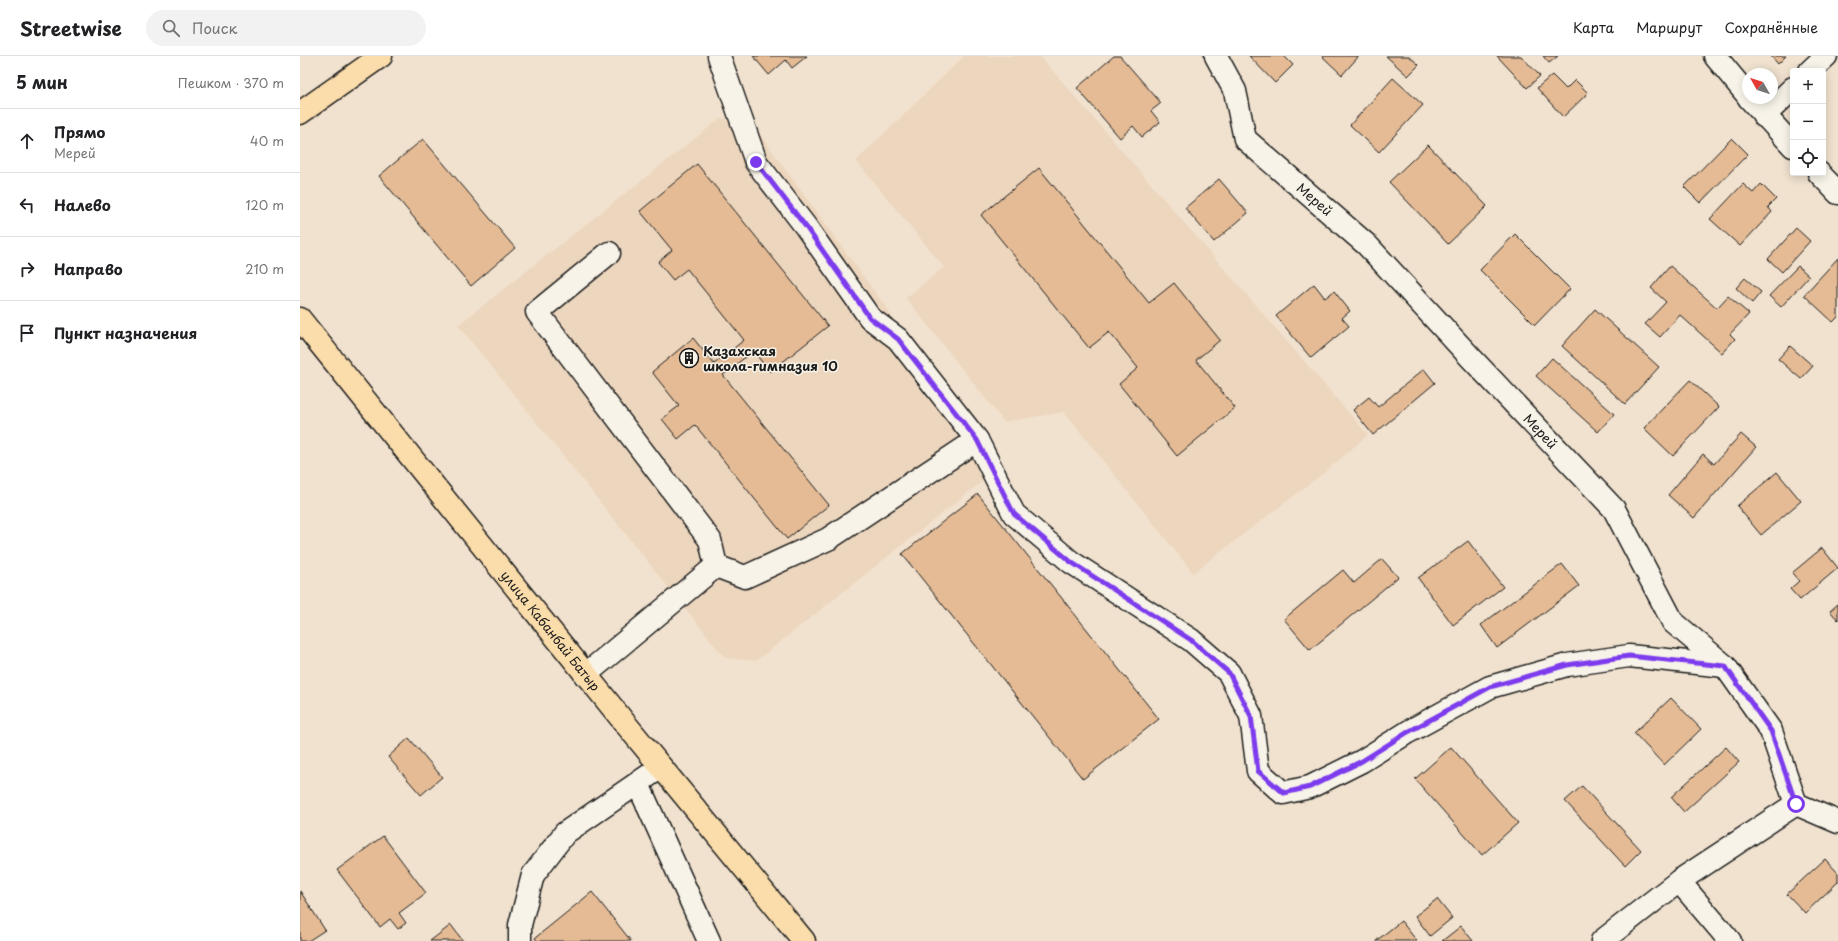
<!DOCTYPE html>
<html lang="ru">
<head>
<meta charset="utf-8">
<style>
  body { margin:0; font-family:"Playpen Sans",sans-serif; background:#f2f2f2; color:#202124 }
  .controls { position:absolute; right:12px; top:12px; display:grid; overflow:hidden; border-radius:4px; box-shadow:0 2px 10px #0003 }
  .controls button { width:36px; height:36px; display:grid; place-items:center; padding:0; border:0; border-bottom:1px solid #e0e0e0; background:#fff; color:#202124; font:20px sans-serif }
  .compass { position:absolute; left:1442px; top:12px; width:36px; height:36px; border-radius:50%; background:#fff; box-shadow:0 2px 10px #0003; rotate:309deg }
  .stop { position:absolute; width:12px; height:12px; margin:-9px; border:3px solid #7c3aed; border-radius:50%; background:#fff }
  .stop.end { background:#7c3aed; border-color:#fff; box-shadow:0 1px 4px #0008 }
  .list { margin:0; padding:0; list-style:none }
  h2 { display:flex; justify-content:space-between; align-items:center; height:52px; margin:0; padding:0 16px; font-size:17px }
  h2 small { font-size:13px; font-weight:400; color:#757577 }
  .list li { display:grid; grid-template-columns:26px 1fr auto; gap:12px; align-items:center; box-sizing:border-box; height:64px; padding:0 16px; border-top:1px solid #e0e0e0 }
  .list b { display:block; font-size:15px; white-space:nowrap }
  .list p { margin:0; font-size:13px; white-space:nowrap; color:#757577 }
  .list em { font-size:13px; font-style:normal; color:#757577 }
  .icon { flex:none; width:22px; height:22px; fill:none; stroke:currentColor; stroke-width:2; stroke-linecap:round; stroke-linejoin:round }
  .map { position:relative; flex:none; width:1538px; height:885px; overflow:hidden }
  header { display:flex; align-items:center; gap:24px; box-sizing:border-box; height:56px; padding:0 20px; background:#fff; border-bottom:1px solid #e0e0e0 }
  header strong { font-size:19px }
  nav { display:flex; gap:22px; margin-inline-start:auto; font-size:14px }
  .search { width:280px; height:36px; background:#f2f2f2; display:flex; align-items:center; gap:10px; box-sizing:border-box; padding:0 14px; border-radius:22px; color:#757577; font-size:15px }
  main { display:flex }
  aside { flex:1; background:#fff }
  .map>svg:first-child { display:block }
  .built { fill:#edd6be }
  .building { fill:#e4bb95; stroke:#1c1c1c }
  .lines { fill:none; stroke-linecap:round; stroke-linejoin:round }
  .minor-casing { stroke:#1c1c1c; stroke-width:25 }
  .major-casing { stroke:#1c1c1c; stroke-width:25 }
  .minor { stroke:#f7f3e8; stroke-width:22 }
  .major { stroke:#fbddab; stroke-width:22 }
  .route { stroke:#7c3aed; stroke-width:5 }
  .labels { text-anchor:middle; stroke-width:3; stroke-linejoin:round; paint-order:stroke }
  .street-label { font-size:13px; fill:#1c1c1c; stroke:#f7f3e8 }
  .poi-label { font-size:13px; font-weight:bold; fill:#1c1c1c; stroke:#f7f3e8; text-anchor:start }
</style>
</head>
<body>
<header>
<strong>Streetwise</strong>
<div class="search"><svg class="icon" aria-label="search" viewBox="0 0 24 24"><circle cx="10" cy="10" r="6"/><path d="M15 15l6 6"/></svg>Поиск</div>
<nav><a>Карта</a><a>Маршрут</a><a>Сохранённые</a></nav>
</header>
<main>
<aside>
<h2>5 мин<small>Пешком · 370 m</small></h2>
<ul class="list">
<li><svg class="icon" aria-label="ahead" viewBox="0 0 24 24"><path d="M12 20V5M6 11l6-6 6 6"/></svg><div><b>Прямо</b><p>Мерей</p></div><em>40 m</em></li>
<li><svg class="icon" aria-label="left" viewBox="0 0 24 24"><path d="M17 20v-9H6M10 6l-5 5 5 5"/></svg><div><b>Налево</b></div><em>120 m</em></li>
<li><svg class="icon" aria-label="right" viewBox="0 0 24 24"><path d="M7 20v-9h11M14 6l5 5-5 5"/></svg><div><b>Направо</b></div><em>210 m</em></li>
<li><svg class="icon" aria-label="arrive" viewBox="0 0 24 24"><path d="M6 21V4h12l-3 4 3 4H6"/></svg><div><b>Пункт назначения</b></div></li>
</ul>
</aside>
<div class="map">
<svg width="1538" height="885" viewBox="0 0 1538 885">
  <rect width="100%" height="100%" fill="#f1e2cf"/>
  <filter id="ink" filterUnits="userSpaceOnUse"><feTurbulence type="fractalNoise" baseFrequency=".025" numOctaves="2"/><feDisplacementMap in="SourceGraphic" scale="8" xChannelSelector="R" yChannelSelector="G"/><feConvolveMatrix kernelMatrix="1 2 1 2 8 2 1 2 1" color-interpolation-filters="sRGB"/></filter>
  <g filter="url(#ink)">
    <!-- built -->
    <g class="built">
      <path d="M664 0H740L1068 379 1020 420 893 517 764 356 704 366 606 242 644 211 556 105Z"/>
      <path d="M421 62 456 73 588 254 688 421 456 605 425 602 158 269Z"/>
    </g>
    <!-- building -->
    <g class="building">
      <path d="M453 0H507L492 12 486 4 469 19Z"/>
      <path d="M814 0H820L861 47 851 55 860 66 842 81 833 70 820 82 777 32Z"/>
      <path d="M949 0H984L993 9 975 27Z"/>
      <path d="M1022 0H1059L1042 19Z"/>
      <path d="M1086 0H1109L1119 9 1108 20Z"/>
      <path d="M1197 0H1221L1240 20 1227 32Z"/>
      <path d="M1243 0H1258L1249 7Z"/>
      <path d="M1471 0H1486L1478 8Z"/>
      <path d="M1252 19 1266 33 1275 24 1288 37 1263 61 1237 32Z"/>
      <path d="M1093 22 1123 49 1079 96 1050 69Z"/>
      <path d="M1432 82 1448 98 1400 147 1384 131Z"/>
      <path d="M123 83 215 192 171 230 79 120Z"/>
      <path d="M1128 89 1187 150 1148 188 1089 126Z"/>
      <path d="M397 108 528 270 470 316 453 295 423 319 529 449 487 483 395 369 378 383 362 363 379 350 352 316 393 282 414 308 444 284 387 213 373 224 358 206 372 194 340 155Z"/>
      <path d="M739 112 849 247 874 227 920 284 896 304 935 352 877 400 819 328 838 312 809 276 789 292 681 159Z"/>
      <path d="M919 123 948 157 914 186 885 152Z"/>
      <path d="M1443 128 1453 137 1461 128 1476 143 1468 151 1472 156 1440 190 1410 163Z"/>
      <path d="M1496 172 1510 185 1482 216 1468 203Z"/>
      <path d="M1215 178 1270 233 1235 269 1180 214Z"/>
      <path d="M1538 202V261L1533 266 1504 239Z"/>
      <path d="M1370 210 1417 252 1428 240 1449 258 1430 278 1435 283 1422 297 1380 259 1360 281 1345 268 1366 246 1351 232Z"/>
      <path d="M1498 210 1509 220 1481 251 1469 240Z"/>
      <path d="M1445 222 1461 236 1452 247 1436 232Z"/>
      <path d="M1014 228 1025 242 1034 235 1050 255 1042 262 1049 270 1011 302 976 260Z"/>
      <path d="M1295 253 1359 311 1325 348 1262 290Z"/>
      <path d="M1490 290 1513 310 1501 323 1478 303Z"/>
      <path d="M1252 302 1314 358 1298 376 1236 320Z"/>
      <path d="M1124 313 1135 327 1073 379 1053 354 1069 341 1078 351Z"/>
      <path d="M1390 324 1419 351 1373 400 1344 372Z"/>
      <path d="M1441 378 1456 391 1394 462 1368 439 1403 398 1414 408Z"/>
      <path d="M1477 416 1501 445 1461 479 1437 450Z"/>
      <path d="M678 438 859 663 783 723 602 498Z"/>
      <path d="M1168 485 1203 531 1153 569 1118 522Z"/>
      <path d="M1522 492 1538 512 1500 544 1490 533 1499 525 1492 517Z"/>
      <path d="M1082 503 1098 521 1010 594 984 563 1043 514 1054 527Z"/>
      <path d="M1262 508 1279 530 1197 592 1181 569Z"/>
      <path d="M1538 548V564L1530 555Z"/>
      <path d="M1371 642 1401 673 1364 709 1334 677Z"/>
      <path d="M109 682 142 721 121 739 88 701Z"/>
      <path d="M1151 691 1218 767 1182 799 1115 723Z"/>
      <path d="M1426 691 1439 706 1384 756 1371 741Z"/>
      <path d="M1282 730 1341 794 1325 810 1265 745Z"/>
      <path d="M83 780 126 837 99 857 106 867 98 873 90 863 80 871 37 814Z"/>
      <path d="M1525 803 1538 817V826L1505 857 1487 838Z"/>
      <path d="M0 835 25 874 8 885H0Z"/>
      <path d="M292 836 331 885H237L235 882Z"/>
      <path d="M1137 843 1152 862 1130 880 1115 860Z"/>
      <path d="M1101 865 1117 885H1076Z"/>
      <path d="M151 869 163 885H130Z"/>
      <path d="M1161 870 1173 885H1142Z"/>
    </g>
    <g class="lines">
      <defs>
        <g id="minor">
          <path id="s1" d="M916 0 935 35 945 83 1067 189 1172 303 1314 453 1373 566 1425 610 1471 675 1496 748 1538 766"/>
          <path d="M1415 0 1448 40"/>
          <path d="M1510 15 1526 0"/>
          <path d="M1449 42 1493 90"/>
          <path d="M1464 60 1493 32"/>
          <path d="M1519 117 1538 137"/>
          <path d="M677 384 714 458 771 506 891 584 929 617 951 660 958 715 983 737 1010 731 1062 705 1108 676 1190 631 1267 609 1329 600 1425 610"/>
          <path d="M416 510 445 521 528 483 677 384 598 283 570 262 506 171 456 106 419 0"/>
          <path d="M285 619 416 510 410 484 237 256 309 197"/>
          <path d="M338 728 409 885"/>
          <path d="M1379 825 1430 885"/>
          <path d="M220 885V869L233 819 265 777 361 711"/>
          <path d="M1302 885 1379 825 1496 748"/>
        </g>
        <g id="major">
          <path d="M0 57 81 0"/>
          <path id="s2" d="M0 263 324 666 504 885"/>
        </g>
      </defs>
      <!-- minor casing -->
      <use href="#minor" class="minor-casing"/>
      <!-- major casing -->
      <use href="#major" class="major-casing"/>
      <!-- minor -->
      <use href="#minor" class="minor"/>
      <!-- major -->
      <use href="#major" class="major"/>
    </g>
  </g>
  <g class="lines" filter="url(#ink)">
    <!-- route -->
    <path class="route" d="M456 106 506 171 570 262 598 283 677 384 714 458 771 506 891 584 929 617 951 660 958 715 984 737 1010 731 1062 705 1108 676 1190 631 1267 609 1329 600 1425 610 1471 675 1496 748"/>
  </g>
  <!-- icons -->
  <defs>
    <symbol id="building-ring" viewBox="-11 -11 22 22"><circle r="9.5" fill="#f7f3e8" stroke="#1c1c1c" stroke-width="1.5"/><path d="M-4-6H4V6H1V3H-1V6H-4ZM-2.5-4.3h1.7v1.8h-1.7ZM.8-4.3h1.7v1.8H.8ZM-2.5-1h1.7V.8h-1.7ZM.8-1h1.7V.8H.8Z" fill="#1c1c1c"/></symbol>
  </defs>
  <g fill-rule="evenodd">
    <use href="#building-ring" x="378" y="291" width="22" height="22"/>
  </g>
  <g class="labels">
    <!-- street labels -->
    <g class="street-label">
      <text dy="5" stroke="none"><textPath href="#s1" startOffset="181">Мерей</textPath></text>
      <text dy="5" stroke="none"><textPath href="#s1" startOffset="505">Мерей</textPath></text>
      <text dy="5" stroke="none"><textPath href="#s2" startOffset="400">улица Кабанбай Батыр</textPath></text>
    </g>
    <!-- poi labels -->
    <g class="poi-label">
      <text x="403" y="300">Казахская<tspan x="403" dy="15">школа-гимназия 10</tspan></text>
    </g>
  </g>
</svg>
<div class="controls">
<button>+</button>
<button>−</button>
<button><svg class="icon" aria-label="locate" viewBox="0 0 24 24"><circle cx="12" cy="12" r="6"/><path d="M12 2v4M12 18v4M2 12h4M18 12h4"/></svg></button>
</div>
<svg class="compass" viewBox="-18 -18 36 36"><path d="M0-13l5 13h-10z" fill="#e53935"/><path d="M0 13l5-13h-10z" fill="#757577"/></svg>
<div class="stop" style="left:1496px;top:748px"></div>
<div class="stop end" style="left:456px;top:106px"></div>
</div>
</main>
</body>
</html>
